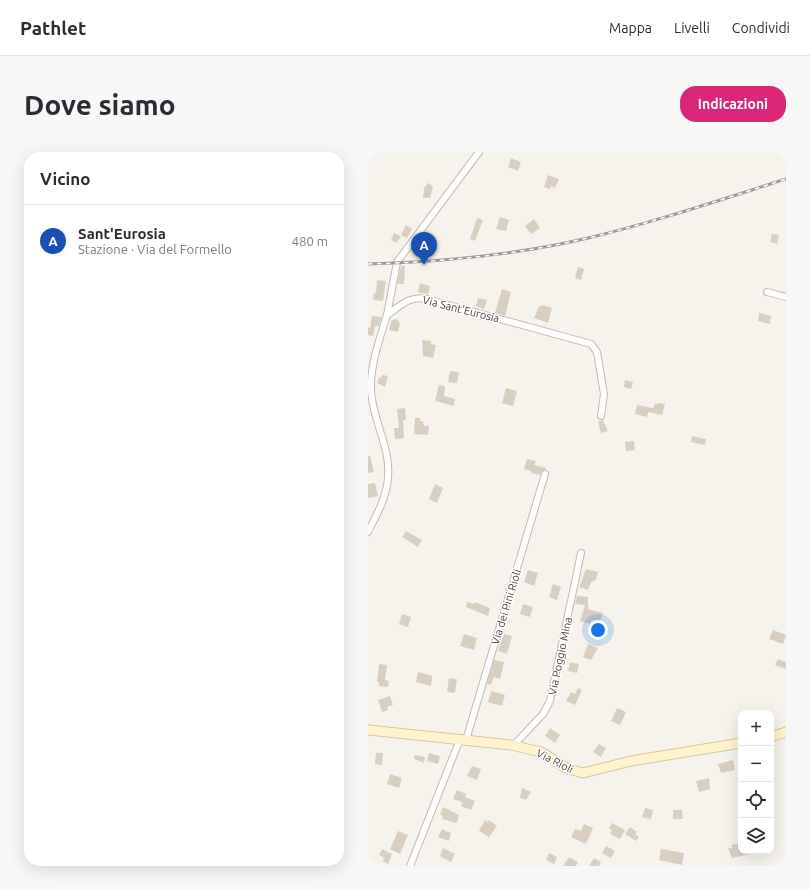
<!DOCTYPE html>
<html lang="it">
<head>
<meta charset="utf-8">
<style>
  body { margin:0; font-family:Ubuntu,sans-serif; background:#f7f7f7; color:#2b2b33 }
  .controls { position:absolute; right:12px; bottom:12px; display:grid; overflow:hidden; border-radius:8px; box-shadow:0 4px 16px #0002 }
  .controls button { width:36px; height:36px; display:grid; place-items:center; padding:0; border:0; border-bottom:1px solid #e1e1e2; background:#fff; color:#2b2b33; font:20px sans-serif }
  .you { position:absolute; left:230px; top:478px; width:14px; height:14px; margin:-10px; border:3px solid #fff; border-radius:50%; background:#1a73e8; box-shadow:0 0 0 6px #1a73e833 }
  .badge { display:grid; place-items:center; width:26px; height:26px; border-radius:50%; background:#db2777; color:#fff; font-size:13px; font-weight:700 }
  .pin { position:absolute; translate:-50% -33px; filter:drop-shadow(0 1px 2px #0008) }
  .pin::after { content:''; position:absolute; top:21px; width:14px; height:12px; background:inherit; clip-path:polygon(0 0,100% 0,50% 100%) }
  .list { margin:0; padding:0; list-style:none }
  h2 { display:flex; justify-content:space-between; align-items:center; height:52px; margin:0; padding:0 16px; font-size:17px }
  h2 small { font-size:13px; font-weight:400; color:#7c7c81 }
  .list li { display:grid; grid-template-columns:26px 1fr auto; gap:12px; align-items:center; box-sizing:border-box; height:72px; padding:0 16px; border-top:1px solid #e1e1e2 }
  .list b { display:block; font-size:15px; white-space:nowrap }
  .list p { margin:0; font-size:13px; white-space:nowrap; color:#7c7c81 }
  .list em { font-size:13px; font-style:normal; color:#7c7c81 }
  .icon { flex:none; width:22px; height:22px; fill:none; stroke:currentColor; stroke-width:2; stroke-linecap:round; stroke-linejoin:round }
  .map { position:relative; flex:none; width:418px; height:714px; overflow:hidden; border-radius:16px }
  header { display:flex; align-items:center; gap:24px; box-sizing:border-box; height:56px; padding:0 20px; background:#fff; border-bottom:1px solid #e1e1e2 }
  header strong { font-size:19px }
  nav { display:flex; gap:22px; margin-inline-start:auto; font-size:14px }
  .intro { display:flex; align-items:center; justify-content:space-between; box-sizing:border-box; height:96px; padding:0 24px }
  h1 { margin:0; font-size:28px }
  .button { padding:10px 18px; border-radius:16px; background:#db2777; color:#fff; font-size:14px; font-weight:700 }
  main { display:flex; gap:24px; padding:0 24px }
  aside { flex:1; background:#fff; border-radius:16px; box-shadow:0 4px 16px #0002 }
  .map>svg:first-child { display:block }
  .building { fill:#d8cfc1 }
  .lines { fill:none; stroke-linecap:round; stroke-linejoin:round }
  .minor-casing { stroke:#c2bbae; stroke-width:8 }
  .secondary-casing { stroke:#d6c79b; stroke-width:11 }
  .minor { stroke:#fff; stroke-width:6 }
  .secondary { stroke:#fff3cd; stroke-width:9 }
  .rail-casing { stroke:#9a9a9a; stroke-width:3 }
  .rail { stroke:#fff; stroke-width:1.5; stroke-dasharray:4.5; stroke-linecap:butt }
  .labels { text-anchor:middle; stroke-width:3; stroke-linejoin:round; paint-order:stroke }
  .street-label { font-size:11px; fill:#4b4439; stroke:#fff }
</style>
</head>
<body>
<header>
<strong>Pathlet</strong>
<nav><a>Mappa</a><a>Livelli</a><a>Condividi</a></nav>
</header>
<div class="intro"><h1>Dove siamo</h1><a class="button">Indicazioni</a></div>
<main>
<aside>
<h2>Vicino<small></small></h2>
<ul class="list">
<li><span class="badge" style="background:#1a4fb4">A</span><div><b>Sant'Eurosia</b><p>Stazione · Via del Formello</p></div><em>480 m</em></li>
</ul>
</aside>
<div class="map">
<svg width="418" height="714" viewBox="0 0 418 714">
  <rect width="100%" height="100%" fill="#f6f3ec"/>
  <!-- building -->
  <g class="building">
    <path d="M143 6 153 10 150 19 140 15Z"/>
    <path d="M180 23 191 27 187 36 183 34 182 37 176 35Z"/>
    <path d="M60 31 65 34 62 46H55L56 36Z"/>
    <path d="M132 65 141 68 138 79 128 77Z"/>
    <path d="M109 66 115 68 107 89 102 87Z"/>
    <path d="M166 67 172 76 163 82 157 74Z"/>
    <path d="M38 73 44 77 39 86 33 83Z"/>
    <path d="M26 81 33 84 29 91 23 88Z"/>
    <path d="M404 82 411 83 409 92 402 90Z"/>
    <path d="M33 114H37L36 132H29Z"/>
    <path d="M210 115 216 117 213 128 207 126Z"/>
    <path d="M9 128 18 129 15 149 5 148 6 141H8Z"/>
    <path d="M52 131 62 134 60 142 50 140Z"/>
    <path d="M134 137 143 140 137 164 127 161Z"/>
    <path d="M110 146 119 148 116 157 108 154Z"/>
    <path d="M174 153 184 156 180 171 166 166 171 154 173 155Z"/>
    <path d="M391 161 403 164 402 172 390 169Z"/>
    <path d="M4 164 14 165 11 174H7L5 184 0 183V175L2 176Z"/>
    <path d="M27 167 31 168 30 170 32 171 30 180 21 178 23 169Z"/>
    <path d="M54 188 63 189V192L68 193 65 206 55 204Z"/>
    <path d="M82 219 91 220 89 231 80 230Z"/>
    <path d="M14 223 20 224 17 235 9 231 11 225 13 226Z"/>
    <path d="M257 228 265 230 263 237 256 235Z"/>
    <path d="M71 233 77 234 76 244 87 247 86 254 67 249Z"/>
    <path d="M138 236 149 239 145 254 134 251Z"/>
    <path d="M290 251 297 252 294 263 280 260 279 265 267 262 269 253 285 256 287 252H289Z"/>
    <path d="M37 256 38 268H35L36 286 27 287 26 276H31L29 257Z"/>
    <path d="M47 266H52V269H55L56 274H61L60 283 46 282Z"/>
    <path d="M235 268 240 279 233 281 230 270Z"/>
    <path d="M324 284 338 287 337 293 323 290Z"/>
    <path d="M266 289 267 298 258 299 257 290Z"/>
    <path d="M0 304H2L6 320 0 321Z"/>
    <path d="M159 307 168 309 166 313 178 316 177 318 174 319 172 323 163 321V319L156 317Z"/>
    <path d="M7 331 10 344 0 346V332Z"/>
    <path d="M67 332 75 336 69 351 61 347Z"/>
    <path d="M38 379 54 388 50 395 34 385Z"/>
    <path d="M218 417 230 420 228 428 223 430 220 438 211 435Z"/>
    <path d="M160 418 170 421 166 434 156 430Z"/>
    <path d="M185 432 193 435 189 448 181 445Z"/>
    <path d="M209 444 220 445V457L235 461 232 470 224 468 223 472 212 469 217 453 207 452Z"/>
    <path d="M99 450 107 452V450L122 456 120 464 98 455Z"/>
    <path d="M155 452 165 455 162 465 152 462Z"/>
    <path d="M34 462 43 465 40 475 31 472Z"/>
    <path d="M405 478 418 483 415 492 401 487Z"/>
    <path d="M96 482 109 486 106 498 92 494Z"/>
    <path d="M136 482 144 484 139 502 130 499Z"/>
    <path d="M220 492 230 496 223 508 215 505Z"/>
    <path d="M410 507 418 510V517L407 513Z"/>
    <path d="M126 508 136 510 132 527 126 525 123 533 119 532Z"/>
    <path d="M202 510 211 512 209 521 200 519Z"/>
    <path d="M11 512 19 513 17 528 21 529 20 535 11 534V530H9Z"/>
    <path d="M50 520 64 524 63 534 48 530Z"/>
    <path d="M81 526 89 527 87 541 79 540Z"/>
    <path d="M210 536 214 538 207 553 198 549 203 540 207 542Z"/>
    <path d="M123 539 137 543 134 554 120 550Z"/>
    <path d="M22 544 25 553 19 555 20 558 14 560 10 548Z"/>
    <path d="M249 556 258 560 252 573 243 569Z"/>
    <path d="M182 576 192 583 187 591 177 584Z"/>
    <path d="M231 592 238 596 233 605 225 600Z"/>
    <path d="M8 601H15L14 613 7 612Z"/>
    <path d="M61 601 72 604 70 612 59 609Z"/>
    <path d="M47 603 57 605 56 611 46 607Z"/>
    <path d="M365 608 367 618 353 621 350 612Z"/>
    <path d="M104 614 113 617 109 628 99 624Z"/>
    <path d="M22 622 34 626 31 636 19 632Z"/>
    <path d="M341 626 342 637 331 640 328 629Z"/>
    <path d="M154 636 163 640 158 648 152 646Z"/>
    <path d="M89 638 98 642 97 645 107 649 103 658 93 654 94 650 85 647Z"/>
    <path d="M75 655 91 663 89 671 74 667 75 664 72 663Z"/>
    <path d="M277 656 285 658 283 667 274 665Z"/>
    <path d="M305 658H314L315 667H305Z"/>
    <path d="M117 668 120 670 121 668 129 674 121 685 111 679Z"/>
    <path d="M244 671 257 678 252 687 242 682 244 678 241 676Z"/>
    <path d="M216 672 225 676 218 692 203 685 207 677 213 679Z"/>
    <path d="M262 675 269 680 267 682 271 685 268 689 257 682Z"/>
    <path d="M74 677 83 681 81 689 70 685Z"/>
    <path d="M30 679 40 683 32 702 22 697Z"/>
    <path d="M373 691V699H386V701L364 706 360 696H364L363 693Z"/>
    <path d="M238 694 247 699 243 706 234 701Z"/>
    <path d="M75 696 87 702 83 710 72 704Z"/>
    <path d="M14 697 24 702 20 712 15 709 16 706 11 703Z"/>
    <path d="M293 697 316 701 314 713 291 708Z"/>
    <path d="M181 701 189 705 186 712 178 708Z"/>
    <path d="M201 705 210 710 208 714H195Z"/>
    <path d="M226 706 233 710 231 714H221Z"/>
  </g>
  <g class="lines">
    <defs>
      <g id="minor">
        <path d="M399 140 418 145"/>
        <path d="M19 163 29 110 111 0"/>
        <path d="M0 380C9 362 19 345 20 325 23 296 4 267 3 238 2 213 12 186 19 163 32 154 42 143 59 147L223 192 229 200 236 242 233 264"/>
        <path d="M98 588 177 322"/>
        <path d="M146 593 175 562 182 549 213 401"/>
        <path d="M42 714 92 587"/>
      </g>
      <g id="secondary">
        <path d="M0 578 143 593 173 600 198 616 215 621 263 609 373 591"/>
        <path d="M403 585 418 580"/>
      </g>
    </defs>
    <!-- minor casing -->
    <use href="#minor" class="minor-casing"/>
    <!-- secondary casing -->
    <use href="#secondary" class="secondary-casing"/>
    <!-- minor -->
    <use href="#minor" class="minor"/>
    <!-- secondary -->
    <use href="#secondary" class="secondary"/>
    <defs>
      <path id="rail" d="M0 112C74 110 148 103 220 86 287 70 352 48 418 27"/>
    </defs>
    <!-- rail casing -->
    <use href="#rail" class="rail-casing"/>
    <!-- rail -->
    <use href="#rail" class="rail"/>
  </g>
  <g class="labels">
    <!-- street labels -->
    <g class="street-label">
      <text transform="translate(93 157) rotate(14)" y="4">Via Sant'Eurosia</text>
      <text transform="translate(138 455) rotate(-73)" y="4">Via dei Pini Rioli</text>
      <text transform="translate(192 504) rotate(-78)" y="4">Via Poggio Mina</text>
      <text transform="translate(187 609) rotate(27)" y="4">Via Rioli</text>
    </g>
  </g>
</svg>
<div class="controls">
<button>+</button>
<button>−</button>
<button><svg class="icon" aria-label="locate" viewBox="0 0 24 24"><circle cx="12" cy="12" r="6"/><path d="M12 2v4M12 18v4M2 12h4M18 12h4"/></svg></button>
<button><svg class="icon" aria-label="layers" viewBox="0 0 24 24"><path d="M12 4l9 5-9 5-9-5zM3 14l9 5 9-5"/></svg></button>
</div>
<div class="you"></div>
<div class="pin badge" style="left:56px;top:113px;background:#1a4fb4">A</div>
</div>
</main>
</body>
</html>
